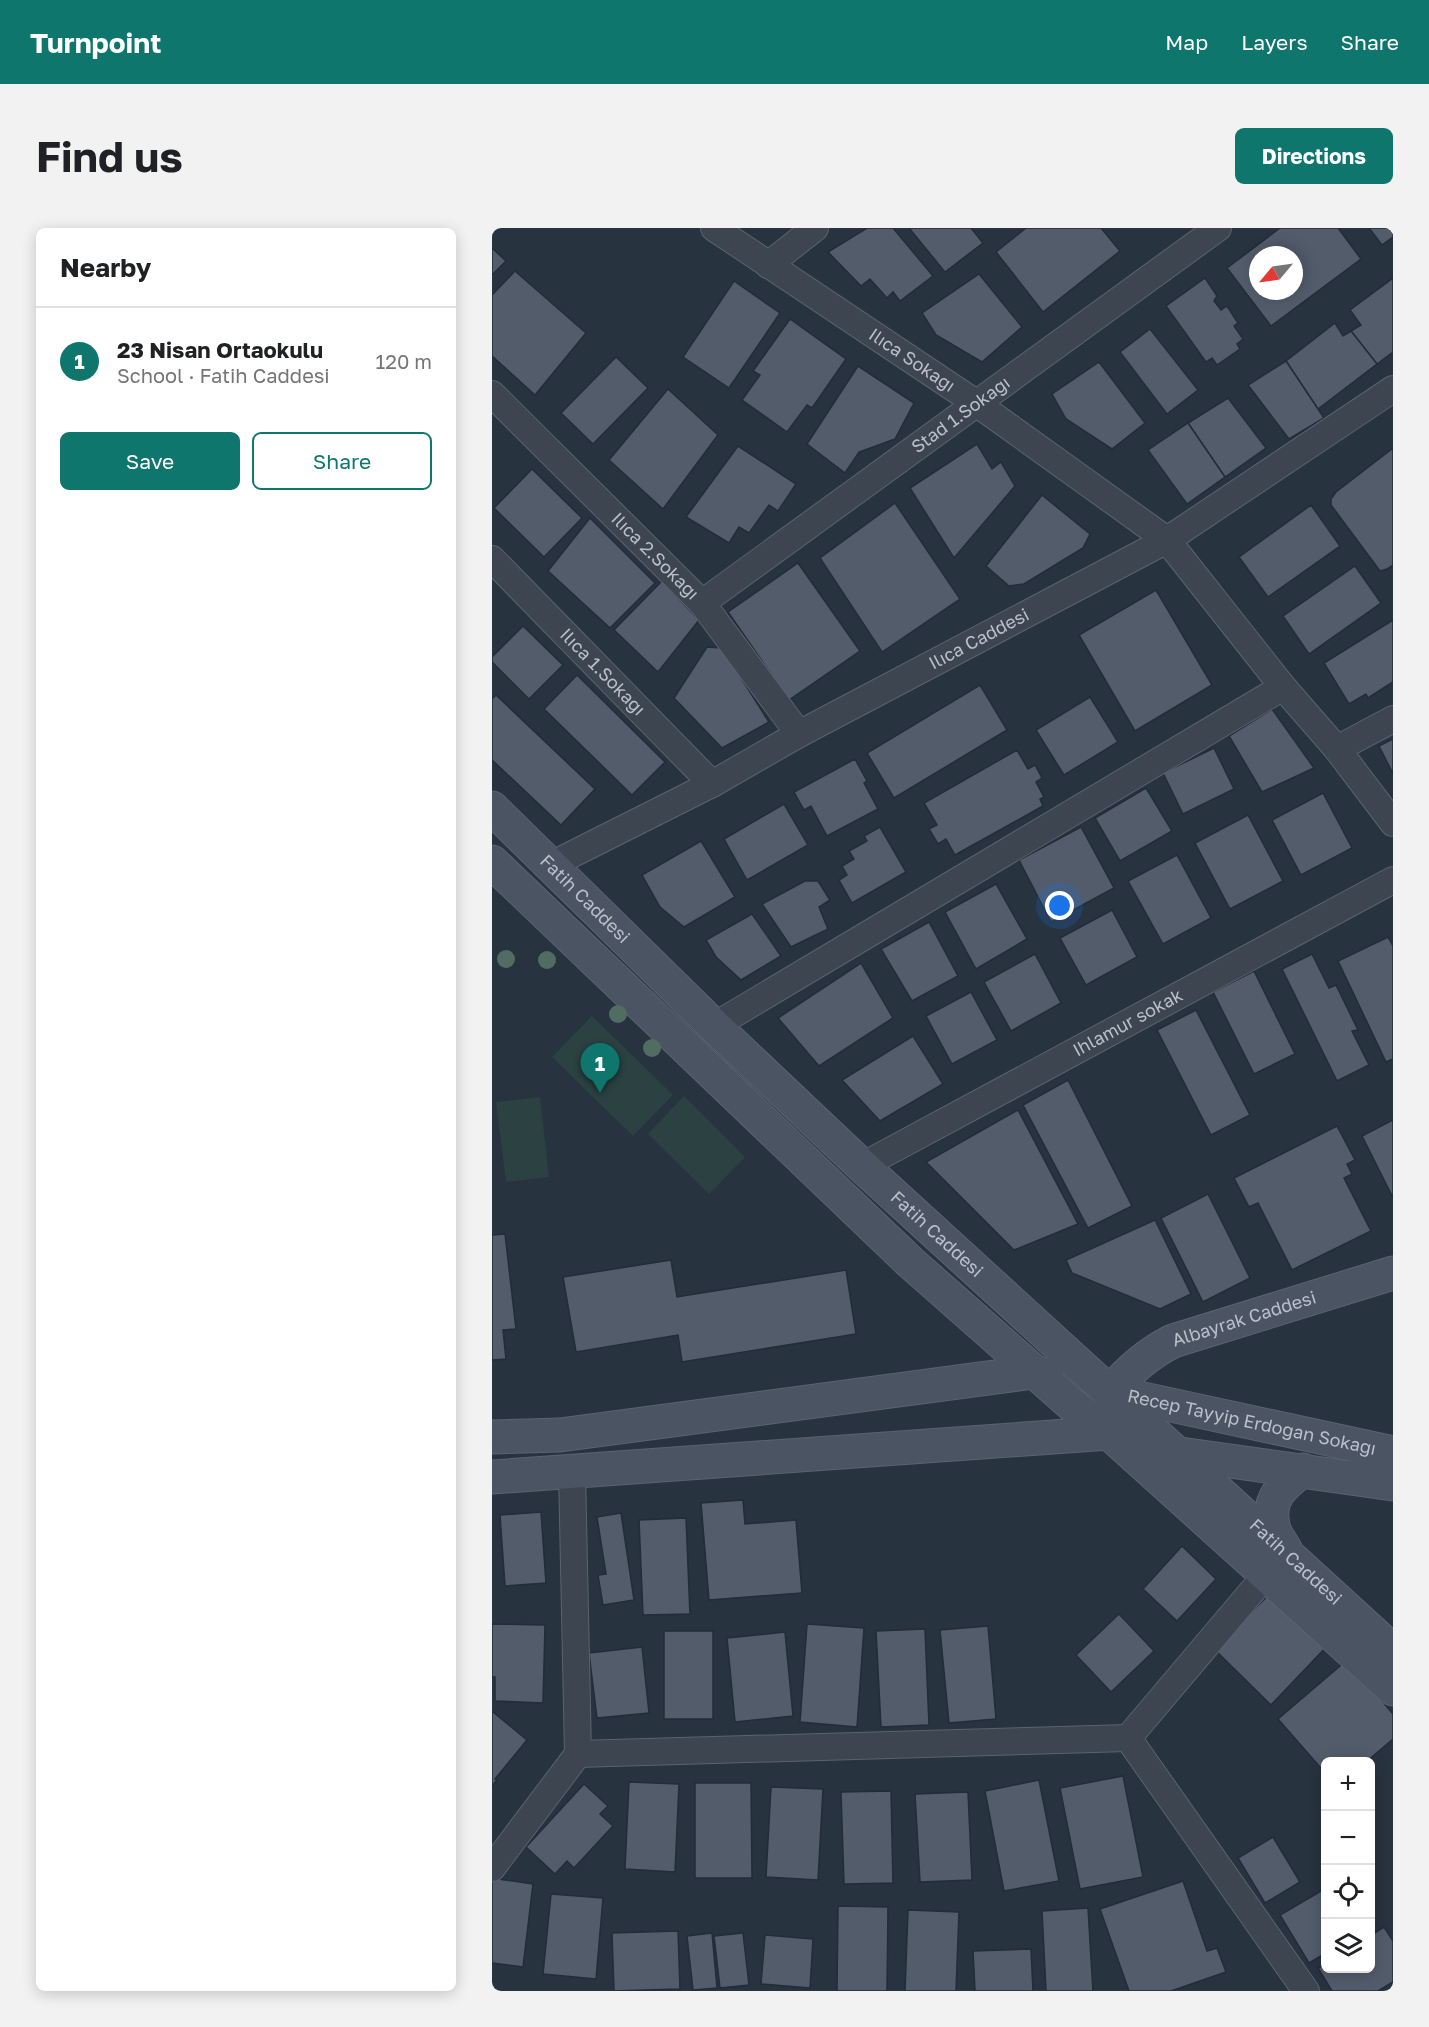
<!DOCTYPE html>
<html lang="en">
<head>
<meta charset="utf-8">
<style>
  body { margin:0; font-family:"Golos Text",sans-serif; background:#f2f2f2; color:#202124 }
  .controls { position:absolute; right:18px; bottom:18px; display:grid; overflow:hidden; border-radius:9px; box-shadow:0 3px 15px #0003 }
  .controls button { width:54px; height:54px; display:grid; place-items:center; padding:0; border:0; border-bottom:2px solid #e0e0e0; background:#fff; color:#202124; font:30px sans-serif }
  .compass { position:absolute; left:757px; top:18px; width:54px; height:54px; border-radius:50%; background:#fff; box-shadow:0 3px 15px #0003; rotate:241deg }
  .you { position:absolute; left:568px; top:678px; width:21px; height:21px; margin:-15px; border:4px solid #fff; border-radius:50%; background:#1a73e8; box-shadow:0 0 0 9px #1a73e833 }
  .badge { display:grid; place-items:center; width:39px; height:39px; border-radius:50%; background:#0f766e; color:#fff; font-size:20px; font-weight:700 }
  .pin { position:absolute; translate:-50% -50px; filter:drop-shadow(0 2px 3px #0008) }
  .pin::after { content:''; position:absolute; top:32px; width:21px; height:18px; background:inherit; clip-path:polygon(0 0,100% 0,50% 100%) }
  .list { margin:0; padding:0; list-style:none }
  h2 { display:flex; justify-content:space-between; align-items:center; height:78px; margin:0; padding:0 24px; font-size:26px }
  h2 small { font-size:20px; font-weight:400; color:#757577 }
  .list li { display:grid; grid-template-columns:39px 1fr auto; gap:18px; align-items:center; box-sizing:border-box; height:108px; padding:0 24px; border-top:2px solid #e0e0e0 }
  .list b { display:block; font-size:22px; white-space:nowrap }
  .list p { margin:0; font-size:20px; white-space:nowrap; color:#757577 }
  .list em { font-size:20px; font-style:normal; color:#757577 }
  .actions { display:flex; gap:12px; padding:18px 24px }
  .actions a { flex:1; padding:14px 0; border:2px solid #0f766e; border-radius:9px; text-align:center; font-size:21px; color:#0f766e }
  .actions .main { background:#0f766e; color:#fff }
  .icon { flex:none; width:33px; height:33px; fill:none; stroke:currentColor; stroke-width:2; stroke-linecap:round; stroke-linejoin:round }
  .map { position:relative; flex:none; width:901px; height:1763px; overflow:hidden; border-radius:9px }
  header { display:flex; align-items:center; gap:36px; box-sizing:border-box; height:84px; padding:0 30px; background:#0f766e; color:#fff }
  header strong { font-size:28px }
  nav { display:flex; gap:33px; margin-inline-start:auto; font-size:21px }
  .intro { display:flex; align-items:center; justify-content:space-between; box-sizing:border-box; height:144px; padding:0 36px }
  h1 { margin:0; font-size:42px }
  .button { padding:15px 27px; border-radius:9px; background:#0f766e; color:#fff; font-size:21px; font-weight:700 }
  main { display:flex; gap:36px; padding:0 36px }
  aside { flex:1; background:#fff; border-radius:9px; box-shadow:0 3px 15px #0003 }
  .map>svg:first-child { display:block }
  .green { fill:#2b4142 }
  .building { fill:#525c6b; stroke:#232c38; stroke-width:1.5; fill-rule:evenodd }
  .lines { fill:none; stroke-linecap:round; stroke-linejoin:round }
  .street-casing { stroke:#5a636e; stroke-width:28 }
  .secondary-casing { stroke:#5a636e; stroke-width:35 }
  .street { stroke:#3c4550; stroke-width:26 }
  .secondary { stroke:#4b5463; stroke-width:33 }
  .tree { fill:#516c60 }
  .labels { text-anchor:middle; stroke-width:5; stroke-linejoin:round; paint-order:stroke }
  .street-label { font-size:18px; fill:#b9c0ca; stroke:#212a36 }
</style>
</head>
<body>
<header>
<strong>Turnpoint</strong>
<nav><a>Map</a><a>Layers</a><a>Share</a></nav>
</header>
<div class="intro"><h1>Find us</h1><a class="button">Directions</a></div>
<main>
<aside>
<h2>Nearby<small></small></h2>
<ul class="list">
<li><span class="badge">1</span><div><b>23 Nisan Ortaokulu</b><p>School · Fatih Caddesi</p></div><em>120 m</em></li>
</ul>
<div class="actions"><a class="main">Save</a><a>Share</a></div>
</aside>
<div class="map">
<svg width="901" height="1763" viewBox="0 0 901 1763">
  <rect width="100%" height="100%" fill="#283340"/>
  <!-- green -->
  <g class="green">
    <path d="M100 788 181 867 141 908 60 829Z"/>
    <path d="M192 868 253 929 217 966 156 906Z"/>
    <path d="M48 869 57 949 14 954 4 874Z"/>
  </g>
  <!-- building -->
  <g class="building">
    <path d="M375 0H401L441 48 408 73 401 64 395 70 378 51 369 58 336 24Z"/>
    <path d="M417 0H479L491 15 453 44Z"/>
    <path d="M534 0H609L628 23 551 84 504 24Z"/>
    <path d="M788 0H846L869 31 779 98 735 40ZM766 27H802V63H766Z"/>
    <path d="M877 0H901V9L890 17Z"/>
    <path d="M0 20 14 33 0 47Z"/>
    <path d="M23 43 94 105 43 167 0 128V67Z"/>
    <path d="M487 46 530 99 490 134 444 107 430 85Z"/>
    <path d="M713 50 725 68 722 73 729 82 735 78 746 95 742 98 751 111 745 116 748 121 725 137 720 130 714 134 674 78Z"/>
    <path d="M901 50V124L885 136 859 103 869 97 858 82Z"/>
    <path d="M242 53 288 85 237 160 191 129Z"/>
    <path d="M298 91 354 131 320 180 315 177 295 204 250 172 268 147 261 143Z"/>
    <path d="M843 95 851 108 859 103 885 136 826 181 794 133Z"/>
    <path d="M658 101 706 162 675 186 628 124Z"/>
    <path d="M124 129 156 160 101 216 69 185Z"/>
    <path d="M794 133 832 190 797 211 756 157Z"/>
    <path d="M607 134 653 195 620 221 574 191 560 166Z"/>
    <path d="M366 138 422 175 403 211 367 224 353 245 315 216Z"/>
    <path d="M176 161 226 207 171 281 117 232Z"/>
    <path d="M736 170 774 220 733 249 696 195Z"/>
    <path d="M696 195 733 249 695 276 656 222Z"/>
    <path d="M485 216 500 241 509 234 523 258 462 330 418 260Z"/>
    <path d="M246 218 304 256 286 283 277 277 257 305 247 299 237 315 194 289Z"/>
    <path d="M901 220V337L895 341 888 343 839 277V271L844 264Z"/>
    <path d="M40 241 90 290 52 329 2 280Z"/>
    <path d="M550 267 598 306 591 320 532 356 517 358 494 338Z"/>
    <path d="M403 275 468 371 390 424 328 330Z"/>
    <path d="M819 277 848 318 776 369 747 329Z"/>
    <path d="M98 290 163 355 118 400 56 343Z"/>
    <path d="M306 335 368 423 297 472 236 384Z"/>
    <path d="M863 338 889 375 817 426 791 388Z"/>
    <path d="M170 353 207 392 166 444 122 402Z"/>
    <path d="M664 362 720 457 643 503 587 407Z"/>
    <path d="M901 392V454L876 470 874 466 857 476 832 435Z"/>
    <path d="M31 398 71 437 37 471 0 434V429Z"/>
    <path d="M215 419 230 420 277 494 230 520 182 470Z"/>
    <path d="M85 447 173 534 140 567 52 481Z"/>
    <path d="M488 457 515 502 402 570 375 525Z"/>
    <path d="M4 467 103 561 69 597 0 532V471Z"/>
    <path d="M598 469 626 514 572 547 544 502Z"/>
    <path d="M780 481 822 540 770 564 737 508Z"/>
    <path d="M901 511V546L887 518Z"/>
    <path d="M722 520 742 561 691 586 671 545Z"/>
    <path d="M525 522 536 541 543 537 550 550 544 554 552 569 548 571 551 578 463 627 454 611 446 616 437 601 445 597 432 575Z"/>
    <path d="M363 531 375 553 372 555 386 581 335 608 319 578 312 582 302 564Z"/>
    <path d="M654 560 680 603 628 633 603 590Z"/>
    <path d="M831 565 860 620 809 647 780 592Z"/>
    <path d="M292 576 316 617 255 652 232 611Z"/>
    <path d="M756 587 791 653 738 681 703 615Z"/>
    <path d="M388 599 414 644 360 675 347 652 355 647 350 638 362 631 357 623 375 613 372 608Z"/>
    <path d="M589 599 622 660 559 694 527 632Z"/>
    <path d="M209 613 243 669 192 699 168 679 150 647Z"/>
    <path d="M685 627 719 690 671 716 636 653Z"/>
    <path d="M313 653H326L338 672 327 679 336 701 299 719 270 676Z"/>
    <path d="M504 656 535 711 484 741 453 684Z"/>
    <path d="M620 682 645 729 594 757 568 710Z"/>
    <path d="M260 686 289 728 249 752 224 729 214 712Z"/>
    <path d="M437 694 466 748 420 773 389 721Z"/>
    <path d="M896 709 901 718V831L894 834 846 733Z"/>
    <path d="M543 726 569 775 519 803 492 754Z"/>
    <path d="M820 726 837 760 844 757 866 802 860 803 877 837 845 853 790 741Z"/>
    <path d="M369 735 401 790 327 838 286 790Z"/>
    <path d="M762 743 803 826 762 846 721 764Z"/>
    <path d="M479 764 505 812 460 836 434 788Z"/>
    <path d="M704 782 758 887 719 907 665 802Z"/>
    <path d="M421 808 451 856 388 893 350 852Z"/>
    <path d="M576 852 640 978 596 1000 531 877Z"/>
    <path d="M526 882 586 996 522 1022 434 934Z"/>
    <path d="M901 892V970L870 908Z"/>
    <path d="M845 898 863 932 855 936 860 946 852 950 879 1003 800 1042 766 975 757 979 742 950Z"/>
    <path d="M716 966 758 1050 711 1074 669 990Z"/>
    <path d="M663 992 699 1066 668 1081 580 1045 574 1032Z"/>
    <path d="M13 1006 24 1101 11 1102 14 1131 0 1132V1007Z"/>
    <path d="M179 1032 185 1069 354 1042 364 1106 190 1134 186 1107 84 1124 71 1049Z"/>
    <path d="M251 1272 253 1296 304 1292 310 1365 217 1372 209 1275Z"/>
    <path d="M49 1284 54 1355 13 1358 8 1287Z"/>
    <path d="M129 1285 142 1372 111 1377 106 1347 114 1346 105 1289Z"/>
    <path d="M194 1290 198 1386 151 1387 147 1292Z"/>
    <path d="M690 1318 724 1351 685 1393 651 1361Z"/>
    <path d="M782 1361 838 1415 779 1477 723 1422Z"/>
    <path d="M627 1386 662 1423 619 1464 584 1427Z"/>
    <path d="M0 1396 53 1397 51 1475 3 1473V1449H0Z"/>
    <path d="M315 1396 372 1400 365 1499 308 1494Z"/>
    <path d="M496 1398 504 1491 457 1495 448 1402Z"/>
    <path d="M433 1401 437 1497 389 1499 384 1403Z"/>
    <rect x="172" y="1403" width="49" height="88"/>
    <path d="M293 1404 301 1488 243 1494 235 1410Z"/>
    <path d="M150 1419 157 1485 105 1490 97 1425Z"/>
    <path d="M855 1432 901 1486V1511L874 1534H834V1546L786 1491Z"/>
    <path d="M0 1483 35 1512 3 1551 5 1552 0 1558Z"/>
    <path d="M631 1548 651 1649 588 1661 568 1560Z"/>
    <path d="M547 1552 567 1653 512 1663 493 1563Z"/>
    <path d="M137 1554 187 1556 183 1644 133 1641Z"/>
    <path d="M203 1555H259L260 1650H203Z"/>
    <path d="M92 1556 116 1578 108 1586 121 1598 82 1640 75 1633 63 1646 34 1619Z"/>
    <path d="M279 1559 331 1561 326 1652 274 1649Z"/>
    <path d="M399 1563 401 1655 352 1656 349 1564Z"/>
    <path d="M476 1564 480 1652 428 1654 423 1566Z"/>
    <path d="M781 1609 808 1654 773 1675 746 1630Z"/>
    <path d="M0 1650 41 1656 31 1739 0 1735Z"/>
    <path d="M691 1653 715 1723 725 1720 734 1744 679 1763H637L608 1681Z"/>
    <path d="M829 1663 834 1670V1725L817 1735 788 1687Z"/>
    <path d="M59 1666 111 1670 104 1751 51 1746Z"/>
    <path d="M346 1678 396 1679 395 1763H345Z"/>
    <path d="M596 1680 601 1763H554L550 1683Z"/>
    <path d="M416 1682 467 1684 464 1763H413Z"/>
    <path d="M892 1699 901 1713V1754L886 1763H840L826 1740 834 1736V1740H878V1708Z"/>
    <path d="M186 1703 188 1761 122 1763 120 1705Z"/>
    <path d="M220 1705 225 1760 201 1762 195 1708Z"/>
    <path d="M251 1705 257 1757 228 1760 222 1708Z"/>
    <path d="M273 1707 321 1711 318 1760 269 1756Z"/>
    <path d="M539 1721 541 1763H483L481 1723Z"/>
  </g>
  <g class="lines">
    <defs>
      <g id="street">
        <path id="s1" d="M222 0 484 175 675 312 791 459 845 521 901 595"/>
        <path d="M276 37 323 0"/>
        <path id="s2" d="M0 166 210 375 307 506"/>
        <path id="s3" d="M0 331 220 556"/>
        <path id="s4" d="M210 375 726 0"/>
        <path d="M845 521 901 491"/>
        <path id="s5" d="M59 637 220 556 307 506 675 312 901 161"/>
        <path d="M222 798 791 459"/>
        <path id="s6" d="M370 938 901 652"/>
        <path d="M773 1348 636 1510 814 1763"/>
        <path d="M86 1526 636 1510"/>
        <path d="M0 1640 86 1526 80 1243"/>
      </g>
      <g id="secondary">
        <path id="s7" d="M0 580 222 798 370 938 901 1423"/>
        <path d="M0 634 418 1034 579 1176 617 1205 901 1461"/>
        <path id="s8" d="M618 1164C637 1143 655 1126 681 1113L901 1045"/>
        <path id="s9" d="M619 1164 901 1225"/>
        <path d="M0 1209 68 1207 541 1144 555 1147"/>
        <path d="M681 1225 901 1256"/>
        <path d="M0 1249 617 1205 626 1208"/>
        <path d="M794 1323C790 1315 782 1306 781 1297 775 1270 791 1257 811 1242"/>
      </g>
    </defs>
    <!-- street casing -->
    <use href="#street" class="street-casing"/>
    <!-- secondary casing -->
    <use href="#secondary" class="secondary-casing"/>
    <!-- street -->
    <use href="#street" class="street"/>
    <!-- secondary -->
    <use href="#secondary" class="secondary"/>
  </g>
  <!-- trees -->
  <g class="tree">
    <circle cx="14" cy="731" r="9"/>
    <circle cx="55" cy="732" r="9"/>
    <circle cx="126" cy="786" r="9"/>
    <circle cx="160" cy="820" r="9"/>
  </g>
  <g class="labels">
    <!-- street labels -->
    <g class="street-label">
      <text dy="6" stroke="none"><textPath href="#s1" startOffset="238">Ilıca Sokağı</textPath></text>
      <text dy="6" stroke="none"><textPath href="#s4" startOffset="320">Stad 1.Sokağı</textPath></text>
      <text dy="6" stroke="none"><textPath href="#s2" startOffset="230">Ilıca 2.Sokağı</textPath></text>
      <text dy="6" stroke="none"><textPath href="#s5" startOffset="484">Ilıca Caddesi</textPath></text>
      <text dy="6" stroke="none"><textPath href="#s3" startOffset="158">Ilıca 1.Sokağı</textPath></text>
      <text dy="6" stroke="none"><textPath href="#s7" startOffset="130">Fatih Caddesi</textPath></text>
      <text dy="6" stroke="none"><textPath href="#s6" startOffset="302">Ihlamur sokak</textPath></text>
      <text dy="6" stroke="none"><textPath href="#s7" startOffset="616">Fatih Caddesi</textPath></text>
      <text dy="6" stroke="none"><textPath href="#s8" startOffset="156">Albayrak Caddesi</textPath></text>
      <text dy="6" stroke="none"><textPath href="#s9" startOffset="144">Recep Tayyip Erdoğan Sokağı</textPath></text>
      <text dy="6" stroke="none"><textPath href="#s7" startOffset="1102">Fatih Caddesi</textPath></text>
    </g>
  </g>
</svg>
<div class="controls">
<button>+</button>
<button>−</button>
<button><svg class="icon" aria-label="locate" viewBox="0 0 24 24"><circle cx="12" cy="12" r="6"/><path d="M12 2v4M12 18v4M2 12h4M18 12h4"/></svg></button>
<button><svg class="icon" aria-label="layers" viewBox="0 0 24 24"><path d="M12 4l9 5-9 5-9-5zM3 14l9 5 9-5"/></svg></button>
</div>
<svg class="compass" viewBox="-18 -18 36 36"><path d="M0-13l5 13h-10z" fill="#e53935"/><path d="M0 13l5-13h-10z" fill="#757577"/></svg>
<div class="you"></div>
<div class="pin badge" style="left:108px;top:865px">1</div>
</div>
</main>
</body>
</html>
